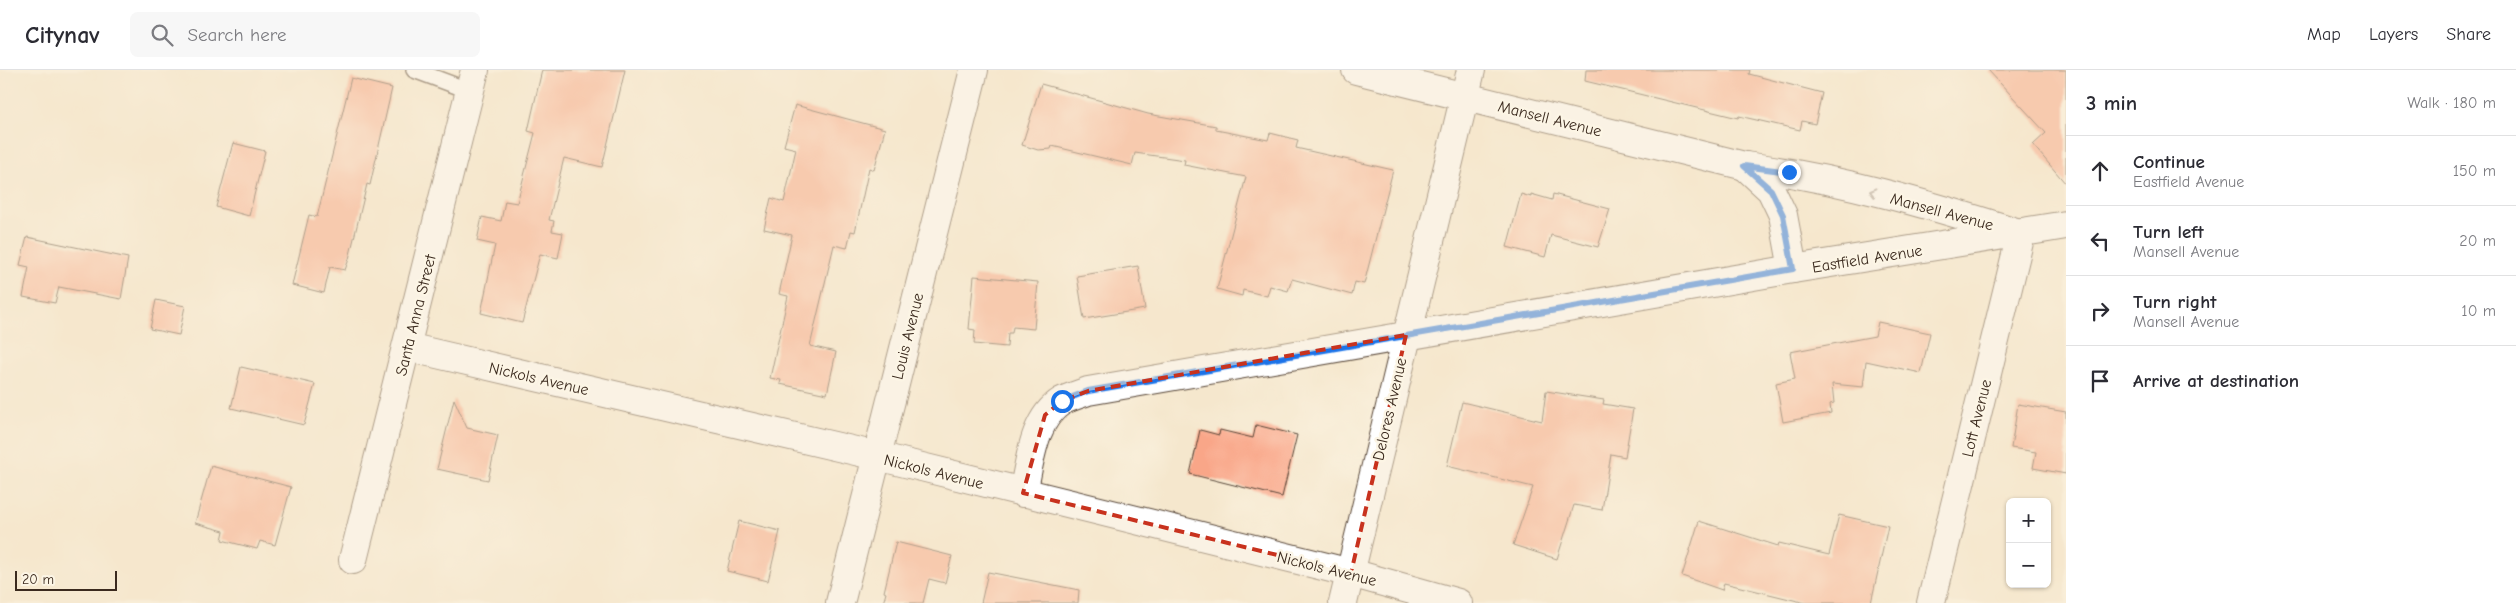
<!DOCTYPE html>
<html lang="en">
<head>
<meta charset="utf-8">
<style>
  body { margin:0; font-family:"Comic Neue",sans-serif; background:#f7f7f7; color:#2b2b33 }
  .controls { position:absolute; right:15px; bottom:15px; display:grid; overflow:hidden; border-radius:8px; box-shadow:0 1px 4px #0004 }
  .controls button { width:45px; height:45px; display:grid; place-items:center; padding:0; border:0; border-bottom:1px solid #e1e1e2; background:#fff; color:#2b2b33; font:25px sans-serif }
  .scale { position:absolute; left:15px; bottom:12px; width:102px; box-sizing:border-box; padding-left:5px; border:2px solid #3b2a1e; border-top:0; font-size:14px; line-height:18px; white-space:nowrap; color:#3b2a1e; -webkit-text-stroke:4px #fcf5e5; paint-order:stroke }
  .stop { position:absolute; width:15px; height:15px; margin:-11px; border:4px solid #1a73e8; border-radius:50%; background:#fff }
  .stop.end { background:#1a73e8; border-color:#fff; box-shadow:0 1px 5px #0008 }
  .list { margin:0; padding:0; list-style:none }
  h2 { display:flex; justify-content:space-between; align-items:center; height:65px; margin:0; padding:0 20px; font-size:21px }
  h2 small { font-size:16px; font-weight:400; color:#7c7c81 }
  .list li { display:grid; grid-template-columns:32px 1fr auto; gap:15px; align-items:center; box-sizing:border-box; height:70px; padding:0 20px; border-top:1px solid #e1e1e2 }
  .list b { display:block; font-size:19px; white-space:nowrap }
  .list p { margin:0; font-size:16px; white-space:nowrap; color:#7c7c81 }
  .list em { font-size:16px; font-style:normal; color:#7c7c81 }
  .icon { flex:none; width:28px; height:28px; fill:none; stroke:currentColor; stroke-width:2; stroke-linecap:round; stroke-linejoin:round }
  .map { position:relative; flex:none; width:2066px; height:533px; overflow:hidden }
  header { display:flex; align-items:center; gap:30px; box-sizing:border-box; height:70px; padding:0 25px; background:#fff; border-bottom:1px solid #e1e1e2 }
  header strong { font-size:24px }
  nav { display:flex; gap:28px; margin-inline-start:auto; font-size:18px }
  .search { width:350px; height:45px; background:#f7f7f7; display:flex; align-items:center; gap:12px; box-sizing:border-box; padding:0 18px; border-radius:8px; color:#7c7c81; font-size:19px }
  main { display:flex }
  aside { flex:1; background:#fff }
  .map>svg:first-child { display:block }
  .building { fill:#f9a688 }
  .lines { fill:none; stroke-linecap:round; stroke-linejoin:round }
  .service-casing { stroke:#574638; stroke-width:18 }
  .minor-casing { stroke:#574638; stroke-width:30 }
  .service { stroke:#fff; stroke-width:15 }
  .minor { stroke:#fff; stroke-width:28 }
  .oneway { stroke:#a79f9a }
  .route { stroke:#1a73e8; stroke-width:6 }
  .marked { fill:none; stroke:#c8321e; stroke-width:4; stroke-dasharray:10 6; stroke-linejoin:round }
  .labels { text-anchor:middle; stroke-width:5; stroke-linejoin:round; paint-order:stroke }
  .street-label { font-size:16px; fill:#3b2a1e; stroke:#fcf5e5 }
</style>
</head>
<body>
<header>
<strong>Citynav</strong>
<div class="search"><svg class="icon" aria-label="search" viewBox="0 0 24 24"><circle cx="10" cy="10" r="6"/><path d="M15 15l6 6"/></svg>Search here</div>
<nav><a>Map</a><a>Layers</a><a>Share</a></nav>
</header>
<main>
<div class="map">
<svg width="2066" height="533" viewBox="0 0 2066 533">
  <rect width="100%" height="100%" fill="#fcf5e5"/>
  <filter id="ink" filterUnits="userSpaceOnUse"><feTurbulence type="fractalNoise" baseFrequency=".02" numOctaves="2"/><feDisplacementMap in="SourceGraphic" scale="10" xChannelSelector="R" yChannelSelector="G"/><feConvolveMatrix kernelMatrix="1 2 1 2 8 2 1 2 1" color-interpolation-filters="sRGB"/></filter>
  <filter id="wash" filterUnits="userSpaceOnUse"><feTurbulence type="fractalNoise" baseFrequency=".0096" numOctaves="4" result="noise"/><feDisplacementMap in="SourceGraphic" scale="20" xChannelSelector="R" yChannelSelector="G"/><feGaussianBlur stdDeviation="1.12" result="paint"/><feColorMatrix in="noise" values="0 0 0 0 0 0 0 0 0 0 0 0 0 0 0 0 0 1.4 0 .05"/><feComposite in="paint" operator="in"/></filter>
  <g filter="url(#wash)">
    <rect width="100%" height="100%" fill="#f5e7cd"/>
    <g id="blocks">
      <!-- building -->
      <g class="building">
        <path d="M542 0H625L602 97 564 88 549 150 554 151 552 161 563 163 558 188 540 184 522 253 481 243 495 175 477 171 482 147 501 151 505 131 517 133 535 63 528 61Z"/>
        <path d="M1586 0H1750L1749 4 1822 23 1815 54 1802 51 1800 60 1739 46 1738 48 1585 11Z"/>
        <path d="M1988 0H2066V114L2033 75 2046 63Z"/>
        <path d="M351 8 392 18 370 115 367 114 349 189 345 200 330 197 324 223 292 215 309 145 317 147Z"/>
        <path d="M1041 14 1148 44 1216 56V60L1268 70 1270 63 1298 70 1296 78 1393 100 1364 214 1355 212 1352 225 1292 209 1288 221 1270 216 1267 226 1243 220 1242 226 1217 219 1246 107 1184 95 1185 90 1135 83 1132 95 1052 76 1051 79 1038 80 1022 75Z"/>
        <path d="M795 35 885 59 874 100 869 98 855 162 851 161 847 178 834 175 810 276 836 282 827 324 780 314 781 310 770 308 788 226 779 224 792 165 764 159 771 128 784 132 796 79 784 76Z"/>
        <path d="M233 73 265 81 249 146 216 137Z"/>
        <path d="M1521 124 1531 127V124L1552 130 1553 124 1610 139 1598 177 1551 165 1545 187 1507 177Z"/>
        <path d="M27 167 128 188 121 229 59 217 55 233 23 227 29 197 20 195Z"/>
        <path d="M1138 196 1145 239 1084 249 1077 206Z"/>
        <path d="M974 206 1038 212 1034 259 1013 257 1012 263H1008L1007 277 974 274 975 260 969 259Z"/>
        <path d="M156 230 185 236 179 265 150 259Z"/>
        <path d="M1878 252 1930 263 1921 303 1866 291 1863 317 1832 314 1834 333 1830 334 1831 343 1783 352 1776 313 1795 309 1790 282 1875 266Z"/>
        <path d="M241 297 315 314 304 355 231 338Z"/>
        <path d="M1546 321 1604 330 1603 334 1633 339 1625 387 1611 384 1602 440 1574 435 1557 489 1513 475 1533 417 1447 396 1462 332 1542 351Z"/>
        <path d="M454 329 467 358 498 365 488 410 437 399Z"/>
        <path d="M2018 334 2066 342V404L2033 398 2036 382 2011 378Z"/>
        <path d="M1256 355 1297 365 1282 427 1190 404 1200 360 1219 365 1220 360 1253 368Z"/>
        <path d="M211 396 291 417 275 475 260 471 257 479 222 470 224 461 195 453Z"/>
        <path d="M1839 445 1888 456 1871 533H1806L1724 513 1722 520 1682 506 1699 451 1778 476 1779 473 1829 485Z"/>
        <path d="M739 451 780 461 768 511 727 501Z"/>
        <path d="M896 472 952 486 945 513 929 509 923 533H883L886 523 884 522Z"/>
        <path d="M988 502 1079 520 1078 533H981Z"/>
      </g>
    </g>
  </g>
  <g filter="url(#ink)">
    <use href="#blocks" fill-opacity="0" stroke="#574638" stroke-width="1"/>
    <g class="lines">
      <defs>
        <path id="service" d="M414 0 470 21"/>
        <g id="minor">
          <path d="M1356 0 1745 96C1837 108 1928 134 2016 162"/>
          <path d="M1745 96 1771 120 1783 145 1793 199"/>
          <path d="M407 277 877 386 1351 503 1458 533"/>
          <path d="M1023 423C1030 392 1033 349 1062 331 1070 327 1080 324 1088 321L1793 199 2066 155"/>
          <path d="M353 490 475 0"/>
          <path d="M840 533 974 0"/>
          <path d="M1343 533 1471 0"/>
          <path d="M1931 533 2021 164"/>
        </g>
      </defs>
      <!-- service casing -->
      <use href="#service" class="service-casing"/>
      <!-- minor casing -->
      <use href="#minor" class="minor-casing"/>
      <!-- service -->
      <use href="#service" class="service"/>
      <!-- minor -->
      <use href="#minor" class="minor"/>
    </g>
    <!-- one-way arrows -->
    <defs><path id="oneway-chevron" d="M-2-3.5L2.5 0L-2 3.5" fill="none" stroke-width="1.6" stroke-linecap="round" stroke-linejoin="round" transform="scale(1.25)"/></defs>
    <use class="oneway" href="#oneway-chevron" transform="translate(1873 122) rotate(-166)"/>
  </g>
  <g class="lines" filter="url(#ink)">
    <!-- route -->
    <path class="route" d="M1062 331 1088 321 1793 199 1783 145 1771 120 1744 96 1789 102"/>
  </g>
  <!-- marked area -->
  <path d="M0 0H2066V533H0ZM1406 265 1351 503 1023 423 1045 345 1062 331 1088 321Z" fill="#f5e7cd" fill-opacity=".55" fill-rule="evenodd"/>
  <path class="marked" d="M1406 265 1351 503 1023 423 1045 345 1062 331 1088 321Z"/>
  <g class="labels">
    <!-- street labels -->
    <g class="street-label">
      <text transform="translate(1550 48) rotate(14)" y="6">Mansell Avenue</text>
      <text transform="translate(1942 141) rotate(15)" y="6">Mansell Avenue</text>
      <text transform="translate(1867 188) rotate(-9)" y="6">Eastfield Avenue</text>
      <text transform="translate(415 245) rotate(-76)" y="6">Santa Anna Street</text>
      <text transform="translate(907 266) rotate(-76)" y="6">Louis Avenue</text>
      <text transform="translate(539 308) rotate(13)" y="6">Nickols Avenue</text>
      <text transform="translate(1389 339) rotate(-77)" y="6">Delores Avenue</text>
      <text transform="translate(1976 348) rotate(-76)" y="6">Lott Avenue</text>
      <text transform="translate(934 401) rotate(14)" y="6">Nickols Avenue</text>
      <text transform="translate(1327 498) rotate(14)" y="6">Nickols Avenue</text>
    </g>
  </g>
</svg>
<div class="controls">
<button>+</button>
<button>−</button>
</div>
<div class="scale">20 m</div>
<div class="stop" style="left:1062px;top:331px"></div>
<div class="stop end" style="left:1789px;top:102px"></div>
</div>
<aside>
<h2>3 min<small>Walk · 180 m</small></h2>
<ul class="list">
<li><svg class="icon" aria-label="ahead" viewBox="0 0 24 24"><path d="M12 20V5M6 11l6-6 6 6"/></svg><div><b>Continue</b><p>Eastfield Avenue</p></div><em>150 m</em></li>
<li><svg class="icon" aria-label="left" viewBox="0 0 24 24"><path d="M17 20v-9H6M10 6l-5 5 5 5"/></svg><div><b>Turn left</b><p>Mansell Avenue</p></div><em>20 m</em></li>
<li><svg class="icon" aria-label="right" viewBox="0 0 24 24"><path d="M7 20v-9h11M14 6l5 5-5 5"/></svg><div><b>Turn right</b><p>Mansell Avenue</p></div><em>10 m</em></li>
<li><svg class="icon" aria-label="arrive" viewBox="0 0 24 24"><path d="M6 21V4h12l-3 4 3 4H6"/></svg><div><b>Arrive at destination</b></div></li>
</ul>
</aside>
</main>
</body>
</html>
